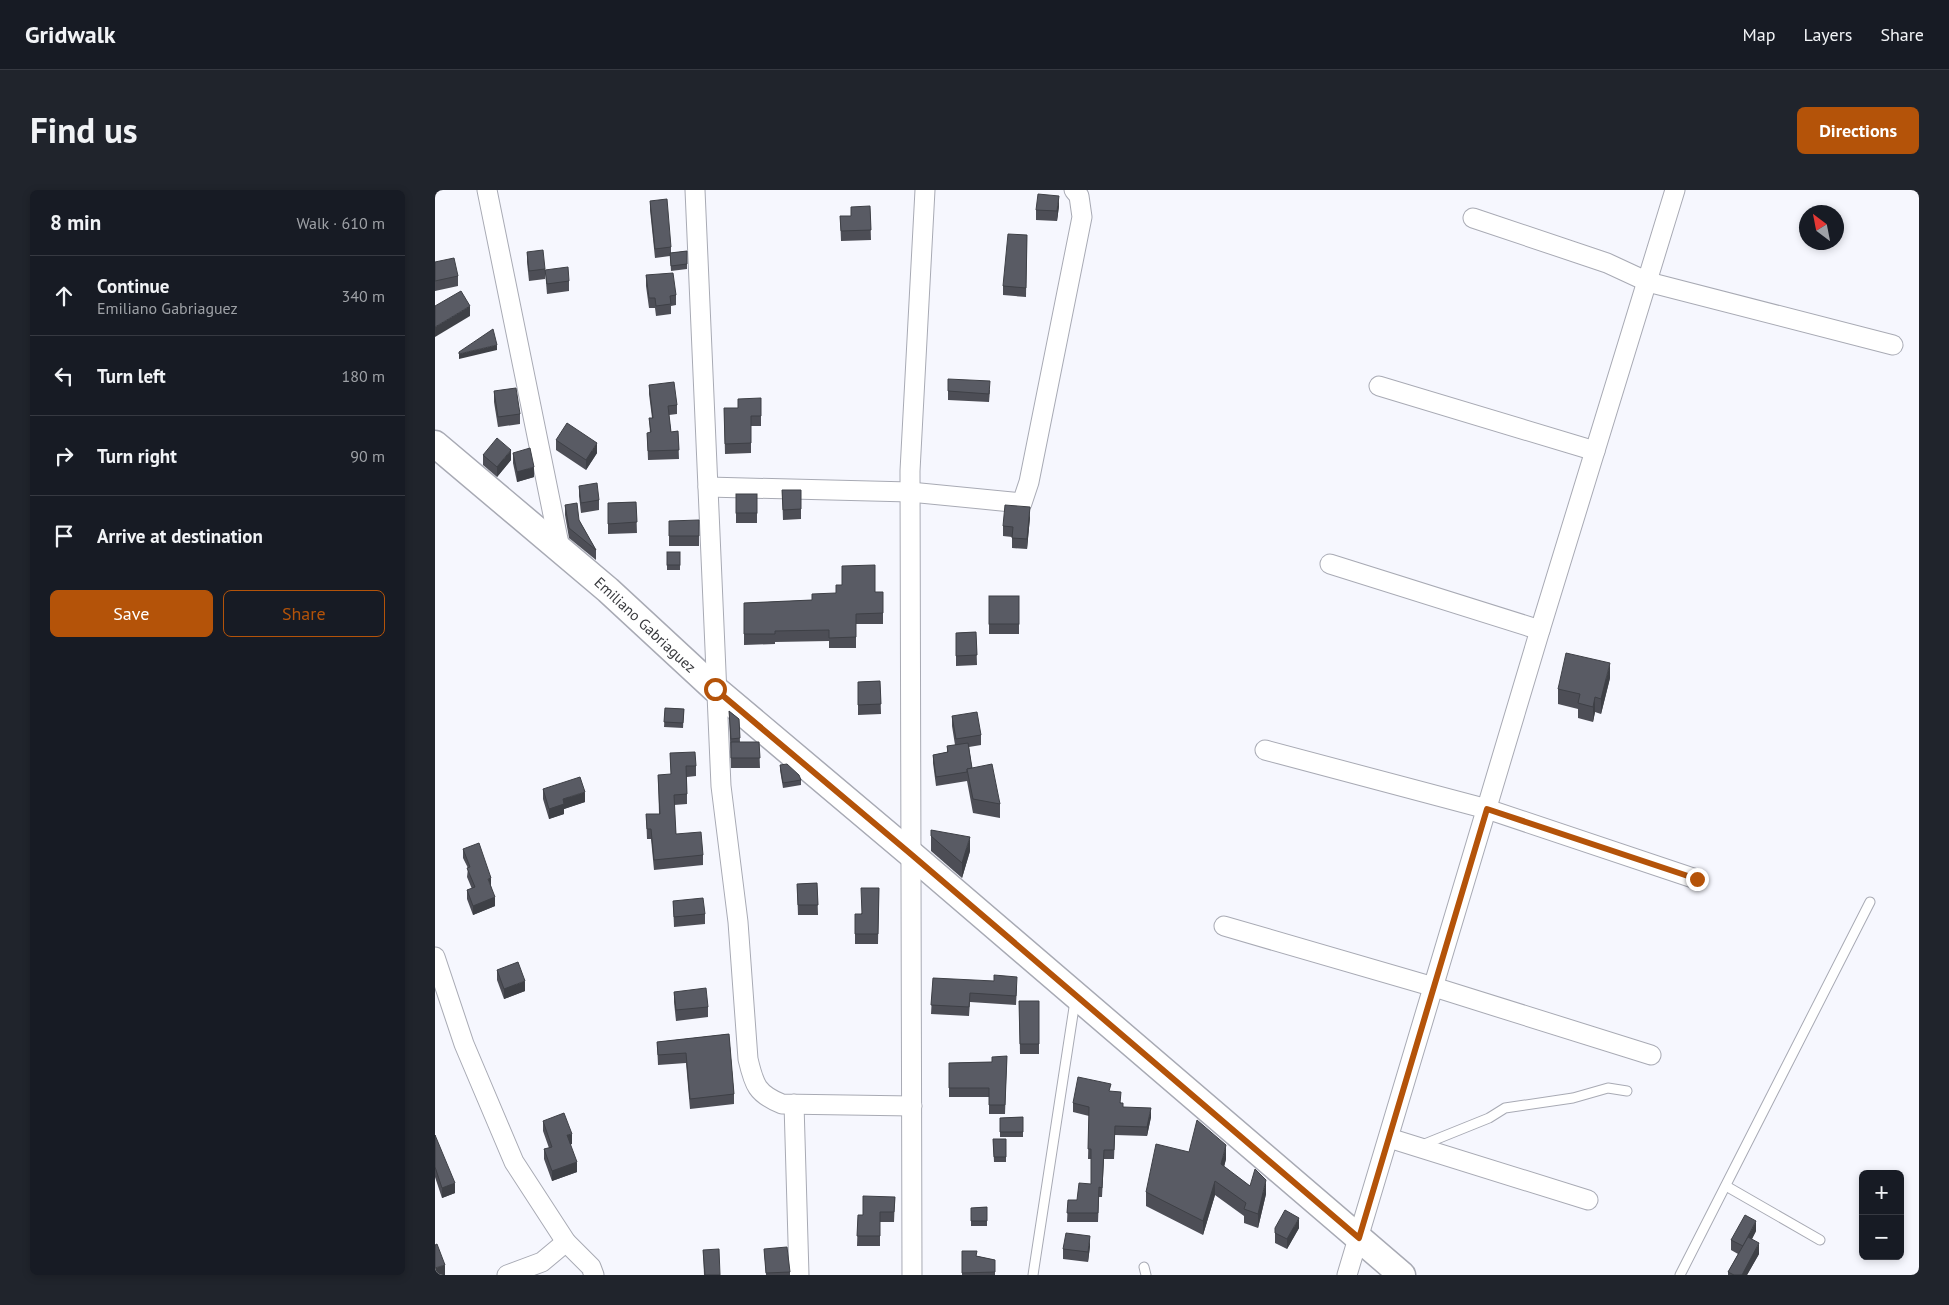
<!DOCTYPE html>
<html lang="en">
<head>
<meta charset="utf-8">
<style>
  body { margin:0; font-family:"PT Sans",sans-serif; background:#20242c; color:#f1f3f6 }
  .controls { position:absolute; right:15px; bottom:15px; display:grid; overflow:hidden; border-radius:8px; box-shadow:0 2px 8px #0003 }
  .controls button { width:45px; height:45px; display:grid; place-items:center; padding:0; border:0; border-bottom:1px solid #363941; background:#171b24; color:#f1f3f6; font:25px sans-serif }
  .compass { position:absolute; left:1364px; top:15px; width:45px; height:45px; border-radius:50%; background:#171b24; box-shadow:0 2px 8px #0003; rotate:328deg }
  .stop { position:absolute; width:15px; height:15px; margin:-11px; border:4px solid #b45309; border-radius:50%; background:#fff }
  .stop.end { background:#b45309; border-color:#fff; box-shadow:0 1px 5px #0008 }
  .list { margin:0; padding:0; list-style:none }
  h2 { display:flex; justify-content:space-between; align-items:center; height:65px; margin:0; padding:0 20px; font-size:21px }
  h2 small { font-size:16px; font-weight:400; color:#9ea1a6 }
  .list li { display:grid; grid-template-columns:32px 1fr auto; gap:15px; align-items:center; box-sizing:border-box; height:80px; padding:0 20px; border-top:1px solid #363941 }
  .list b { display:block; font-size:19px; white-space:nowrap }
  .list p { margin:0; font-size:16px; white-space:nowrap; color:#9ea1a6 }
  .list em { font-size:16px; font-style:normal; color:#9ea1a6 }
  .actions { display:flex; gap:10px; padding:15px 20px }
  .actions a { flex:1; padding:11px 0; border:1px solid #b45309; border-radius:8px; text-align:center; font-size:18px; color:#b45309 }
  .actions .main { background:#b45309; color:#fff }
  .icon { flex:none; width:28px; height:28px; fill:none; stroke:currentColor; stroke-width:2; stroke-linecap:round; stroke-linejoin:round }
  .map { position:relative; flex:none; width:1484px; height:1085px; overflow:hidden; border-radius:8px }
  header { display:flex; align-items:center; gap:30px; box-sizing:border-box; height:70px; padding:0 25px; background:#171b24; border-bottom:1px solid #363941 }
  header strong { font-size:24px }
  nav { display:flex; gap:28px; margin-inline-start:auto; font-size:18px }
  .intro { display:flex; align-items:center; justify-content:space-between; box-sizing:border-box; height:120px; padding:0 30px }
  h1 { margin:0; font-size:35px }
  .button { padding:12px 22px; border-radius:8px; background:#b45309; color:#fff; font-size:18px; font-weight:700 }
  main { display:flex; gap:30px; padding:0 30px }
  aside { flex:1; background:#171b24; border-radius:8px; box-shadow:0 2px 8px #0003 }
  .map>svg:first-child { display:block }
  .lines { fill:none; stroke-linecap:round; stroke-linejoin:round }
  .lane-casing { stroke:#a8aab4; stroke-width:11 }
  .street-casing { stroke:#a8aab4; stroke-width:21 }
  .secondary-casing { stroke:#a8aab4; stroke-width:29 }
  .lane { stroke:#fff; stroke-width:9 }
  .street { stroke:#fff; stroke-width:19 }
  .secondary { stroke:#fff; stroke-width:26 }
  .wall { fill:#4d4e56 }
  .shaded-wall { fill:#3e4046 }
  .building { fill:#595b64; stroke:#3e4046 }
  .route { stroke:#b45309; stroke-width:6 }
  .labels { text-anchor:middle; stroke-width:5; stroke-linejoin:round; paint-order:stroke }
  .street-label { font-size:15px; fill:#393a3e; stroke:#fff }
</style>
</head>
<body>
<header>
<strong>Gridwalk</strong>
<nav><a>Map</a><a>Layers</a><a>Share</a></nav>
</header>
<div class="intro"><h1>Find us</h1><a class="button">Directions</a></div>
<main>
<aside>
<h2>8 min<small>Walk · 610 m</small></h2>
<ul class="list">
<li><svg class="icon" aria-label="ahead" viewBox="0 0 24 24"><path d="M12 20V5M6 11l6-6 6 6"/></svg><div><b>Continue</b><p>Emiliano Gabriaguez</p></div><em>340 m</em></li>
<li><svg class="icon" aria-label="left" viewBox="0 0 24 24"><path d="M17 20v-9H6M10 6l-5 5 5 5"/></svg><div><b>Turn left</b></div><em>180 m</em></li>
<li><svg class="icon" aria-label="right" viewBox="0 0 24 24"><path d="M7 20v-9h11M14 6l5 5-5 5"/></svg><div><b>Turn right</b></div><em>90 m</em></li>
<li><svg class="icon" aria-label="arrive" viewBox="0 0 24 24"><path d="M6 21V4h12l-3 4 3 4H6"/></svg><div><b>Arrive at destination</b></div></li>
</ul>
<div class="actions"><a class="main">Save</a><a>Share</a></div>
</aside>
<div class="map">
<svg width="1484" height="1085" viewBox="0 0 1484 1085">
  <rect width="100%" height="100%" fill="#f6f7fe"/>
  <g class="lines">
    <defs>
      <g id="lane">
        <path d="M987 955 1054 928 1070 918 1138 908 1173 898 1192 901"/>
        <path d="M1291 996 1385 1050"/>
        <path d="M709 1077 711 1085"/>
        <path d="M598 1085 640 811"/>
        <path d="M1245 1085 1435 712"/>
      </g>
      <g id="street">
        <path d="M52 0 125 359"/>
        <path d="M260 0 286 596 303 732 313 869C319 895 322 904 347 914L477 916"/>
        <path d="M1038 28 1172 73 1213 92 1458 155"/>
        <path d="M944 196 1160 261"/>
        <path d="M273 297 475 302 587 313 594 292 647 27 644 6 639 0"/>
        <path d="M895 374 1105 440"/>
        <path d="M830 560 1052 619 1261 689"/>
        <path d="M789 736 999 797 1216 865"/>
        <path d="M0 767 29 854 79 972 131 1052 156 1077 159 1085"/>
        <path d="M359 914 364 1085"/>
        <path d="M954 948 1153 1010"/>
        <path d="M72 1085 107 1072 131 1052"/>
        <path d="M477 1085 475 281 490 0"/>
        <path d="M912 1085 1105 440 1240 0"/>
      </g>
      <path id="secondary" d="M0 254 173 400 280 499 477 665 967 1085"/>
    </defs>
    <!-- lane casing -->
    <use href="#lane" class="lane-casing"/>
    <!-- street casing -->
    <use href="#street" class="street-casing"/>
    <!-- secondary casing -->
    <use href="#secondary" class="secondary-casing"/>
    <!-- lane -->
    <use href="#lane" class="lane"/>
    <!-- street -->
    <use href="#street" class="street"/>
    <!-- secondary -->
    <use href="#secondary" class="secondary"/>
  </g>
  <!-- wall -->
  <g class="wall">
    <path d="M215 11 236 57V63L252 61V79L236 81 235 66 220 68 215 20Z"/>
    <path d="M435 16 436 50 406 51 405 26H416Z"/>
    <path d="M624 16 622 31 601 30V20Z"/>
    <path d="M592 45 591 107 568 105V96Z"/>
    <path d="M92 62 110 79V89L94 91 92 72Z"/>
    <path d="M0 72 23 86V96L0 101Z"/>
    <path d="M110 80 134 91V101L112 104Z"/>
    <path d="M211 85 241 105V115L236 116V124L221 126 220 118H214L211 96Z"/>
    <path d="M214 195 242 215V224L234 225 236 242 243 241 244 269 213 270 212 243H215L214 228H217L214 204Z"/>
    <path d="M555 200 554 212 513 210V201Z"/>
    <path d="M59 201 85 224V234L63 237 59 212Z"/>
    <path d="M326 208V236H316V263L290 264 289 218H303Z"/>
    <path d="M121 250 162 263 151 280 121 260Z"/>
    <path d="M78 263 99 287 82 292 78 273Z"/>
    <path d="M48 265 76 270 62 287 48 275Z"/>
    <path d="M144 296 164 310V320L146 323 144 306Z"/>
    <path d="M347 300H366V329L348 330Z"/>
    <rect x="301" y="304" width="21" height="29"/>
    <path d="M201 312 202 343 173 344V313Z"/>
    <path d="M130 315 144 330 161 360V370L134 348 130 325Z"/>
    <path d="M595 327 592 359 577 358V347L568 346V336Z"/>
    <path d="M234 331 264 346V356H234Z"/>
    <rect x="232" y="362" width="13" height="18"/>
    <path d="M440 402H448V434H421V458H394V451L340 452V454L309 455V413L377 410Z"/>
    <rect x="554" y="406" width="30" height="38"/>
    <path d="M541 442 542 475 521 476V443Z"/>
    <path d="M1175 488 1166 524 1160 522 1158 532 1143 528V519L1123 514V499Z"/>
    <path d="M445 491 446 524 423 525V492Z"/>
    <path d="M230 518 249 519 248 538 229 537Z"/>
    <path d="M294 521 304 529 305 552H324L325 578H296Z"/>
    <path d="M517 526 546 545V555L534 557 537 578 565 614V628L538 623 532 591 501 596 498 573V565L512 562V556L520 555 517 536Z"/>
    <path d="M235 563 261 576V586L252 587V614L239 615 241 644 268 665V675L219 680 216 649H212L211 624H224L223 585H236Z"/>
    <path d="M345 575 366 590V595L348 598 345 580Z"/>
    <path d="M108 599 150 612 129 619V624L114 629 108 609Z"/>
    <path d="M496 640 535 661 527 688 496 661Z"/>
    <path d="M28 659 56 696 60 716 38 725 32 709V700L37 699 32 687 33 678 28 668Z"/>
    <path d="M382 693 383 725H363L362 694Z"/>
    <path d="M444 698 443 754H420V724H426Z"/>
    <path d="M238 711 270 724V734L239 737Z"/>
    <path d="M62 780 90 801 69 809 62 790Z"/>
    <path d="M498 788 582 796 581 815 535 812 534 826 496 824Z"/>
    <path d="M239 802 273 817V827L241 831 239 812Z"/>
    <path d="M584 811H604V864H585Z"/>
    <path d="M294 844 299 904V914L255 919 251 873 223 875 222 852Z"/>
    <path d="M572 866 570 924H554V907H514V873L557 872Z"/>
    <path d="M676 901 686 913 688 917 716 927 712 946 680 945 679 969H669L667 1007H664L663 1032H632L633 1010H642L656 994V969H653L654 926 638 922V913Z"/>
    <path d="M588 927V947H565V928Z"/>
    <path d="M108 931 137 954H135L142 982 117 991 109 969V959L114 958 108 941Z"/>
    <path d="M0 945 20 1003 7 1008 0 987Z"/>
    <path d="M558 949H571V972H559Z"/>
    <path d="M754 962 791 969 789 977 815 996 831 1004 823 1038 809 1033V1026L780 1005 768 1045 711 1016V1002Z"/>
    <path d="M460 1007 459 1032H445V1056H422L423 1025H428Z"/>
    <path d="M552 1017V1036H536V1018Z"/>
    <path d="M840 1038H864L852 1059 840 1053Z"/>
    <path d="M1321 1041 1317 1049 1324 1064 1312 1085H1293V1082L1303 1064 1296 1060V1050Z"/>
    <path d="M655 1056 653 1072 628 1069V1059Z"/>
    <path d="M329 1059 355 1082V1085H331Z"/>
    <path d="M268 1060 285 1085H269Z"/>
    <path d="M527 1061 542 1066 560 1070V1085H527Z"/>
  </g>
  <!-- shaded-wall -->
  <g class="shaded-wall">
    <path d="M624 6V16L622 31V21Z"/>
    <path d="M35 116V126L0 147V137Z"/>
    <path d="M62 155V160L24 169V164Z"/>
    <path d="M162 253V263L151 280V270Z"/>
    <path d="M76 260V270L62 287V277Z"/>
    <path d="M99 277V287L82 292V282Z"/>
    <path d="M595 317V327L592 359V349Z"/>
    <path d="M1175 473V488L1166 524V509Z"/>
    <path d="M1160 507V522L1158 532V517Z"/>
    <path d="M150 602V612L129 619V624L114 629V619L128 609Z"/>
    <path d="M535 647V661L527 688V673Z"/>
    <path d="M56 688V697L53 689Z"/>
    <path d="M60 707V716L38 725V716Z"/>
    <path d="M90 791V801L69 809V799Z"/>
    <path d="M716 918V927L712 946V937Z"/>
    <path d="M137 944V954L132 956V945Z"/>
    <path d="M791 955V969L786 988V974Z"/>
    <path d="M142 972V982L117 991V981Z"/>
    <path d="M831 990V1004L823 1038V1024Z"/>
    <path d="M780 991V1005L768 1045V1031Z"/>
    <path d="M20 993V1003L7 1008V998Z"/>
    <path d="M864 1028V1038L852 1059V1049Z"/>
    <path d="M1321 1031V1041L1308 1066V1056Z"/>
    <path d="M655 1046V1056L653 1072V1062Z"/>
    <path d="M1324 1053V1064L1312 1085H1307Z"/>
    <path d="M10 1075V1085H0V1078Z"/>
  </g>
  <!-- building -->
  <g class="building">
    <path d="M603 4 624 6 622 21 601 20Z"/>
    <path d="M232 9 236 57 220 59 215 11Z"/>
    <path d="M435 16 436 40 406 41 405 26H416V17Z"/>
    <path d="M573 44 592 45 591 98 568 96Z"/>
    <path d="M108 60 110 79 94 81 92 62Z"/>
    <path d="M252 61V74L236 76 235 63Z"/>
    <path d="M19 68 23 86 0 91V72Z"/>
    <path d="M133 77 134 91 112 94 110 80Z"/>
    <path d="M238 83 241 105 235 106 236 114 221 116 220 108H214L211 85Z"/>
    <path d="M26 101 35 116 0 137V116Z"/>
    <path d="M58 139 62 155 24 164V162Z"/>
    <path d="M513 189 555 191 554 204 513 201Z"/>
    <path d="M239 192 242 215 233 216 236 242 243 241 244 260 213 261 212 243 216 242 214 228H218L214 195Z"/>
    <path d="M81 198 85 224 63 227 59 201Z"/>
    <path d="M326 208V226H316V253L290 254 289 218H303V209Z"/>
    <path d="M132 233 162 253 151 270 121 250Z"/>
    <path d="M62 248 76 260 62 277 48 265Z"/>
    <path d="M95 258 99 277 82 282 78 263Z"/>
    <path d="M162 293 164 310 146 313 144 296Z"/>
    <path d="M347 300H366V319L348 320Z"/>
    <rect x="301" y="304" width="21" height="19"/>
    <path d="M201 312 202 332 173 334V313Z"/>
    <path d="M142 313 144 330 161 360 134 338 130 315Z"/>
    <path d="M570 315 595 317 592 349 577 348 578 337 568 336Z"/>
    <path d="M264 330V346H234V331Z"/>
    <rect x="232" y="362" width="13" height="13"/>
    <path d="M440 375V402H448V423L421 424V447L394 448V440L340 441V444H309V413L377 410V404L401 403V395H407V376Z"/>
    <rect x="554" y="406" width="30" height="28"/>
    <path d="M541 442 542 465 521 466V443Z"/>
    <path d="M1131 463 1175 473 1166 509 1160 507 1158 517 1143 513 1145 504 1123 499Z"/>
    <path d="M445 491 446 514 423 515V492Z"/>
    <path d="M230 518 249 519 248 533 229 532Z"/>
    <path d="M294 521 304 529 305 548 296 549Z"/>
    <path d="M542 522 546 545 521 549 517 526Z"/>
    <path d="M296 552H324L325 568H296Z"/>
    <path d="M533 553 537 578 532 579V582L501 587 498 565 513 562 512 556Z"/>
    <path d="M260 562 261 576H251L252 604 239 605 241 644 266 642 268 665 219 670 216 639H212L211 624H225L223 585 236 584 235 563Z"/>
    <path d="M352 574 364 585 366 590 348 593 345 575Z"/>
    <path d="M557 574 565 614 538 609 532 579Z"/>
    <path d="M145 587 150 602 128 609 129 614 114 619 108 599Z"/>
    <path d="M496 640 535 647 527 673 496 646Z"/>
    <path d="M44 653 56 688 53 689 60 707 38 716 32 700 40 697 32 678 35 677 28 659Z"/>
    <path d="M382 693 383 715H363L362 694Z"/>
    <path d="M426 698H444L443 744H420V724H427Z"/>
    <path d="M268 708 270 724 239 727 238 711Z"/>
    <path d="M83 772 90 791 69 799 62 780Z"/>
    <path d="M559 785 582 787 581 806 535 803 534 817 496 815 498 788 559 791Z"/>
    <path d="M271 798 273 817 241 820 239 802Z"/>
    <path d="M584 811H604V854H585Z"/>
    <path d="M294 844 299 904 255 909 251 863 223 865 222 852Z"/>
    <path d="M572 866 570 915H554V898H514V873L557 872V867Z"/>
    <path d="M643 887 676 894 674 901 686 902 685 913H688V917L716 918 712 937 680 936 679 960H669L667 998 664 997 663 1023H632L633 1010H642L644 993 656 994V959H653L654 917 638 913Z"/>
    <path d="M129 923 137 944 132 945 142 972 117 981 109 959 117 957 108 931Z"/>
    <path d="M588 927V942H565V928Z"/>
    <path d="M762 930 791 955 786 974 815 996 820 979 831 990 823 1024 809 1019 811 1013 780 991 768 1031 711 1002 721 954 754 962Z"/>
    <path d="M0 945 20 993 7 998 0 977Z"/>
    <path d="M558 949H571V967H559Z"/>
    <path d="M428 1006 460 1007 459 1022H445V1046H422L423 1025H428Z"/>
    <path d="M552 1017V1031H536V1018Z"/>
    <path d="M850 1020 864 1028 852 1049 840 1043V1038Z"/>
    <path d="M1310 1025 1321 1031 1308 1056 1296 1050Z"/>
    <path d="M631 1043 655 1046 653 1062 628 1059Z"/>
    <path d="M1313 1047 1324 1053 1307 1085H1299L1293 1082Z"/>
    <path d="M2 1054 10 1075 0 1078V1055Z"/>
    <path d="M352 1057 355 1082 331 1083 329 1059Z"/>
    <path d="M284 1059 285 1085H270L268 1060Z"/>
    <path d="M527 1061H542L541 1066 560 1070V1082L527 1083Z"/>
  </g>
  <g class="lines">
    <!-- route -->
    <path class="route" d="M280 499 477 665 924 1048 1052 619 1262 689"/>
  </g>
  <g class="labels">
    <!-- street labels -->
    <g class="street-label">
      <text transform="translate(210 435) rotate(43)" y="5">Emiliano Gabriaguez</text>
    </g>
  </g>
</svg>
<div class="controls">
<button>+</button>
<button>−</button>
</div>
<svg class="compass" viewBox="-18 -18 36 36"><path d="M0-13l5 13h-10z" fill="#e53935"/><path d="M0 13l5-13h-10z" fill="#9ea1a6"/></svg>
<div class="stop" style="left:280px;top:499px"></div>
<div class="stop end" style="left:1262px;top:689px"></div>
</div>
</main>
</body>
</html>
